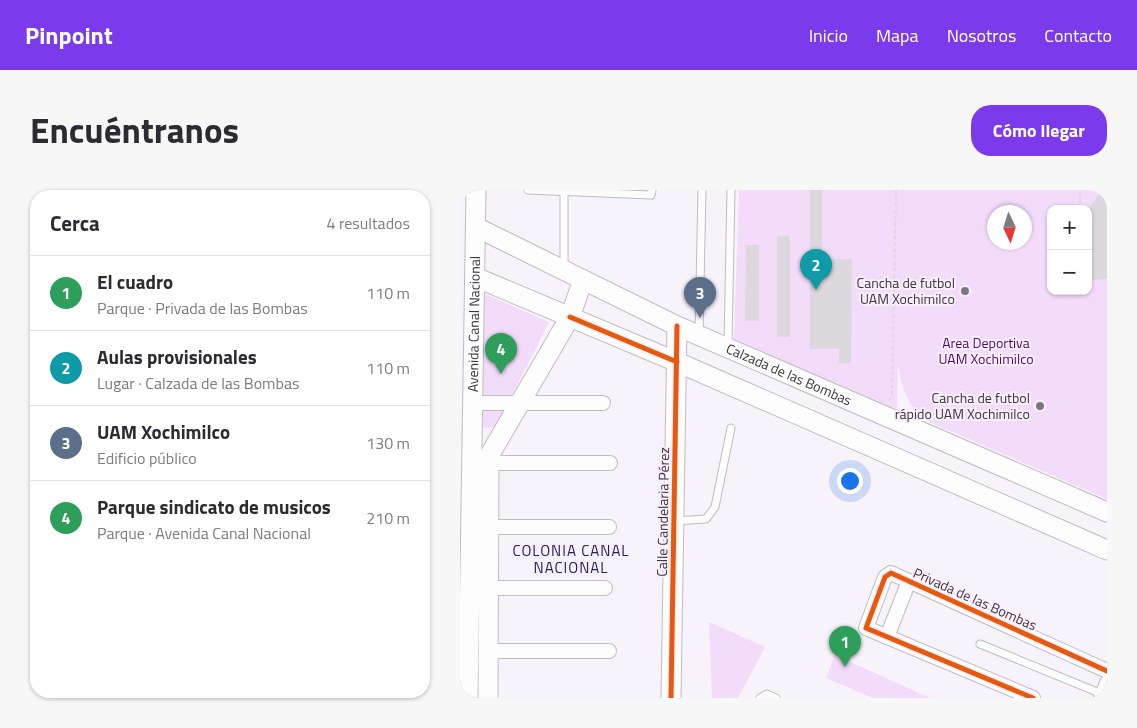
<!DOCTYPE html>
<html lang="es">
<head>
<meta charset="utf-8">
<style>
  body { margin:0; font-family:"Titillium Web",sans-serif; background:#f7f7f7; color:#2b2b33 }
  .controls { position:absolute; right:15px; top:15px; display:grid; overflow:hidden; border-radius:10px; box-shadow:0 1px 4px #0004 }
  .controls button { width:45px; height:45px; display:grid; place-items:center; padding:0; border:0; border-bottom:1px solid #e1e1e2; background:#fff; color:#2b2b33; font:25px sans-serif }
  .compass { position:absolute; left:527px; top:15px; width:45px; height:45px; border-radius:50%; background:#fff; box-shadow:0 1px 4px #0004; rotate:176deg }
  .you { position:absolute; left:389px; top:290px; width:18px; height:18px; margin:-12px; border:4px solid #fff; border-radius:50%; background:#1a73e8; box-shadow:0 0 0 8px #1a73e833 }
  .badge { display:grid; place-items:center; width:32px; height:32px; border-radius:50%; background:#7c3aed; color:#fff; font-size:16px; font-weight:700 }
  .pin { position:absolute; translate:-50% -41px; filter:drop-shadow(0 1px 2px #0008) }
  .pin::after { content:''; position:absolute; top:26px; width:18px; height:15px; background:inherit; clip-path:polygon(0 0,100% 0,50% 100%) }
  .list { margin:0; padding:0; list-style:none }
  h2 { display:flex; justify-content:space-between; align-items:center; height:65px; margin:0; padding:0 20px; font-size:21px }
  h2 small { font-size:16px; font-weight:400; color:#7c7c81 }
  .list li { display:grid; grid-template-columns:32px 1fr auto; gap:15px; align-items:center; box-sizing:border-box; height:75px; padding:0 20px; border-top:1px solid #e1e1e2 }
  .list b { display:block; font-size:19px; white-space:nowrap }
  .list p { margin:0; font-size:16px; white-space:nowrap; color:#7c7c81 }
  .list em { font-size:16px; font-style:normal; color:#7c7c81 }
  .map { position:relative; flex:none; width:647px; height:508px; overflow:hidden; border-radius:20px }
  header { display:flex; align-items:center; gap:30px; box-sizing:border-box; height:70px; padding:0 25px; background:#7c3aed; color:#fff }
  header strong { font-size:24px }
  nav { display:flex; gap:28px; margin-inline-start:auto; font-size:18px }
  .intro { display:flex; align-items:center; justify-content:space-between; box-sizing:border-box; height:120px; padding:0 30px }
  h1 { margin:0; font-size:35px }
  .button { padding:12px 22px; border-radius:20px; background:#7c3aed; color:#fff; font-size:18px; font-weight:700 }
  main { display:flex; gap:30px; padding:0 30px }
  aside { flex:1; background:#fff; border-radius:20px; box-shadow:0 1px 4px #0004 }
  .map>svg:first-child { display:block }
  .green { fill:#f3dbfa; fill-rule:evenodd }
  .building { fill:#dcd8de }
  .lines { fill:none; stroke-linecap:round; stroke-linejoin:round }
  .lane-casing { stroke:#c0bcc2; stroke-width:9 }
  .street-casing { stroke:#c0bcc2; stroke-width:16 }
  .secondary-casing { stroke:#c0bcc2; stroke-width:21 }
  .path { stroke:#dddbde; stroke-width:2; stroke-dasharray:4 2.5; stroke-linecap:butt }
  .lane { stroke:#fefdfe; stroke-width:7 }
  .street { stroke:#fefdfe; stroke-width:14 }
  .secondary { stroke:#fefdfe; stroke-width:19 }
  .cycleway-casing { stroke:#faeffd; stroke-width:8 }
  .cycleway { stroke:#e8590c; stroke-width:5 }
  .poi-dot { fill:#7c787e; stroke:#faeffd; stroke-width:2 }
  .labels { text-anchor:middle; stroke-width:4; stroke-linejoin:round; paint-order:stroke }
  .poi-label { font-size:14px; fill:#3a363b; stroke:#faeffd; text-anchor:end }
  .street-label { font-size:14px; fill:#3a363b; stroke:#faeffd }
  .park-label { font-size:14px; fill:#530c65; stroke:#faeffd }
  .neighbourhood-label { font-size:15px; letter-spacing:1px; fill:#20225b; stroke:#faeffd }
</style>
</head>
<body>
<header>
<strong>Pinpoint</strong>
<nav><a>Inicio</a><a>Mapa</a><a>Nosotros</a><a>Contacto</a></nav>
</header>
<div class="intro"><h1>Encuéntranos</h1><a class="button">Cómo llegar</a></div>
<main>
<aside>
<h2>Cerca<small>4 resultados</small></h2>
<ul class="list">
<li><span class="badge" style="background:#2e9e5b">1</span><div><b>El cuadro</b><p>Parque · Privada de las Bombas</p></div><em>110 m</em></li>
<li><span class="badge" style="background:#0f9aa8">2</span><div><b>Aulas provisionales</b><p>Lugar · Calzada de las Bombas</p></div><em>110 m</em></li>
<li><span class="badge" style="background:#5c6f8a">3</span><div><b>UAM Xochimilco</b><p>Edificio público</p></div><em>130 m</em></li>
<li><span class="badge" style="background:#2e9e5b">4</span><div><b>Parque sindicato de musicos</b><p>Parque · Avenida Canal Nacional</p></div><em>210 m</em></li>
</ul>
</aside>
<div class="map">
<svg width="647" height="508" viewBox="0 0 647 508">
  <rect width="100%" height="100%" fill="#f8f2fa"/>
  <!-- green -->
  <g class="green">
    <path d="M279 0H647V309L465 230C448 216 441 196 438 175L437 219 274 150ZM591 19H628V101H591ZM534 22H564V52H534Z"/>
    <path d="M20 102 89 132 36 237 18 238Z"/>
    <path d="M249 432 305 457 278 508H252Z"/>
    <path d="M375 465 470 508H413L366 488Z"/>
  </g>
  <!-- building -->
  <g class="building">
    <path d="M350 0H362V69H392L391 173H379V159H350Z"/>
    <path d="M643 0H647V89L628 90V18Z"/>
    <rect x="317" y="46" width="13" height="101"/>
    <path d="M286 55H299V131H285Z"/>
  </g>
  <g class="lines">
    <defs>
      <g id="lane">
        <path d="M68 0 191 5 192 0"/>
        <path d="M104 3V78"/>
        <path d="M239 145 242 0"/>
        <path d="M268 155 271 0"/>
        <path d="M214 331 246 329 255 317 271 238"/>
        <path d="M520 454 642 504"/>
        <path d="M300 508 307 504 316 508"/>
      </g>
      <g id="street">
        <path d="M12 213H143"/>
        <path d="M29 273H150"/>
        <path d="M29 337H149"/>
        <path d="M28 398H145"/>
        <path d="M427 447 449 391"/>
        <path d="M28 461H149"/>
        <path d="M573 508 406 438 425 387 431 383 647 481"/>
        <path d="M641 508 647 493"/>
      </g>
      <g id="secondary">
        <path id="s1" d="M16 37 217 136 647 322"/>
        <path d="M15 87 217 172 647 360"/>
        <path id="s2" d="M8 508 16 0"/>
        <path d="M28 508 29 266 110 127 123 90"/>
        <path d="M211 508 217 136"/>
      </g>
    </defs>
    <!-- lane casing -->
    <use href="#lane" class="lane-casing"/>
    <!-- street casing -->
    <use href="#street" class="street-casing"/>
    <!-- secondary casing -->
    <use href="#secondary" class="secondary-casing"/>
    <!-- path -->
    <g class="path">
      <path d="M620 19V0"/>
      <path d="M429 211 432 205 436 0"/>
    </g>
    <!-- lane -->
    <use href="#lane" class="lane"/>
    <!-- street -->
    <use href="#street" class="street"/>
    <!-- secondary -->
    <use href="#secondary" class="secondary"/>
    <defs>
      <g id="cycleway">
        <path d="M110 127 217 172"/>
        <path d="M211 508 217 136"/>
        <path d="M573 508 406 438 425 387 431 383 647 481"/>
      </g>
    </defs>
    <!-- cycleway casing -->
    <use href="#cycleway" class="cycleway-casing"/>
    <!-- cycleway -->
    <use href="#cycleway" class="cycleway"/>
  </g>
  <!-- markers -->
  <g class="poi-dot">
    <circle cx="505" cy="101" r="5"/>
    <circle cx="580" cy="216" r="5"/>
  </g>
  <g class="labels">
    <!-- poi labels -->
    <g class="poi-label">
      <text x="495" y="98">Cancha de futbol<tspan x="495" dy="16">UAM Xochimilco</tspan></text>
      <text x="570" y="213">Cancha de futbol<tspan x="570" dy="16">rápido UAM Xochimilco</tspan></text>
    </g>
    <!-- street labels -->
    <g class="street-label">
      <text dy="5" stroke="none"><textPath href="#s2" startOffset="374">Avenida Canal Nacional</textPath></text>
      <text dy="5" stroke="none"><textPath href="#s1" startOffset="346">Calzada de las Bombas</textPath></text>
      <text transform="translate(203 322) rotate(-89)" y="5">Calle Candelaria Pérez</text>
      <text transform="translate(515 409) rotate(24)" y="5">Privada de las Bombas</text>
    </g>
    <!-- park labels -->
    <g class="park-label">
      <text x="526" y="158">Area Deportiva<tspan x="526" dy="16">UAM Xochimilco</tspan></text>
    </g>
    <!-- neighbourhood labels -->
    <g class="neighbourhood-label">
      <text x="111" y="366">COLONIA CANAL<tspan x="111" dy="17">NACIONAL</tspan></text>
    </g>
  </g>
</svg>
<div class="controls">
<button>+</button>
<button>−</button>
</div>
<svg class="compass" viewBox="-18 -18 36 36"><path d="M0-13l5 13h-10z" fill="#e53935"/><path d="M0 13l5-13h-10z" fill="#7c7c81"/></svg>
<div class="you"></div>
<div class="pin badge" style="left:385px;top:477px;background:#2e9e5b">1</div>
<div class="pin badge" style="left:356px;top:100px;background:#0f9aa8">2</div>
<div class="pin badge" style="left:240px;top:128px;background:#5c6f8a">3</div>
<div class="pin badge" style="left:41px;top:184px;background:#2e9e5b">4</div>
</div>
</main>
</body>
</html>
